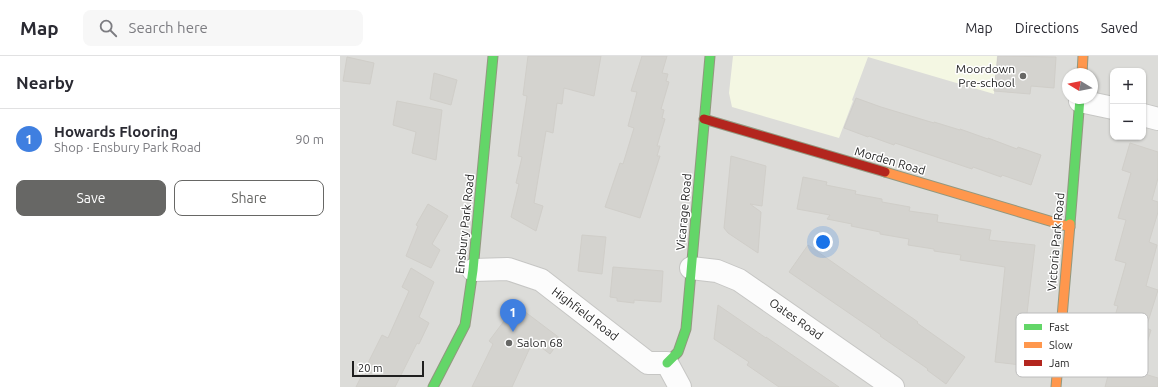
<!DOCTYPE html>
<html lang="en">
<head>
<meta charset="utf-8">
<style>
  body { margin:0; font-family:Ubuntu,sans-serif; background:#f7f7f7; color:#2b2b33 }
  .controls { position:absolute; right:12px; top:12px; display:grid; overflow:hidden; border-radius:8px; box-shadow:0 1px 3px #0004 }
  .controls button { width:36px; height:36px; display:grid; place-items:center; padding:0; border:0; border-bottom:1px solid #e1e1e2; background:#fff; color:#2b2b33; font:20px sans-serif }
  .compass { position:absolute; left:722px; top:12px; width:36px; height:36px; border-radius:50%; background:#fff; box-shadow:0 1px 3px #0004; rotate:280deg }
  .scale { position:absolute; left:12px; bottom:10px; width:72px; box-sizing:border-box; padding-left:4px; border:2px solid #1f1f1f; border-top:0; font-size:11px; line-height:14px; white-space:nowrap; color:#1f1f1f; -webkit-text-stroke:3px #fff; paint-order:stroke }
  .you { position:absolute; left:483px; top:186px; width:14px; height:14px; margin:-10px; border:3px solid #fff; border-radius:50%; background:#1a73e8; box-shadow:0 0 0 6px #1a73e833 }
  .badge { display:grid; place-items:center; width:26px; height:26px; border-radius:50%; background:#676765; color:#fff; font-size:13px; font-weight:700 }
  .pin { position:absolute; translate:-50% -33px; filter:drop-shadow(0 1px 2px #0008) }
  .pin::after { content:''; position:absolute; top:21px; width:14px; height:12px; background:inherit; clip-path:polygon(0 0,100% 0,50% 100%) }
  .list { margin:0; padding:0; list-style:none }
  h2 { display:flex; justify-content:space-between; align-items:center; height:52px; margin:0; padding:0 16px; font-size:17px }
  h2 small { font-size:13px; font-weight:400; color:#7c7c81 }
  .list li { display:grid; grid-template-columns:26px 1fr auto; gap:12px; align-items:center; box-sizing:border-box; height:60px; padding:0 16px; border-top:1px solid #e1e1e2 }
  .list b { display:block; font-size:15px; white-space:nowrap }
  .list p { margin:0; font-size:13px; white-space:nowrap; color:#7c7c81 }
  .list em { font-size:13px; font-style:normal; color:#7c7c81 }
  .actions { display:flex; gap:8px; padding:12px 16px }
  .actions a { flex:1; padding:9px 0; border:1px solid #676765; border-radius:8px; text-align:center; font-size:14px; color:#676765 }
  .actions .main { background:#676765; color:#fff }
  .icon { flex:none; width:22px; height:22px; fill:none; stroke:currentColor; stroke-width:2; stroke-linecap:round; stroke-linejoin:round }
  .map { position:relative; flex:none; width:818px; height:331px; overflow:hidden }
  header { display:flex; align-items:center; gap:24px; box-sizing:border-box; height:56px; padding:0 20px; background:#fff; border-bottom:1px solid #e1e1e2 }
  header strong { font-size:19px }
  nav { display:flex; gap:22px; margin-inline-start:auto; font-size:14px }
  .search { width:280px; height:36px; background:#f7f7f7; display:flex; align-items:center; gap:10px; box-sizing:border-box; padding:0 14px; border-radius:8px; color:#7c7c81; font-size:15px }
  main { display:flex }
  aside { flex:1; background:#fff }
  .map>svg:first-child { display:block }
  .residential { fill:#dcdcd9; fill-rule:evenodd }
  .education { fill:#f4f7e3 }
  .building { fill:#d4d3cf; stroke:#d0cec9 }
  .lines { fill:none; stroke-linecap:round; stroke-linejoin:round }
  .street-casing { stroke:#c6c6c4; stroke-width:24 }
  .fast-casing { stroke:#92987f; stroke-width:11 }
  .slow-casing { stroke:#92987f; stroke-width:11 }
  .jam-casing { stroke:#92987f; stroke-width:11 }
  .street { stroke:#fcfcfc; stroke-width:22 }
  .fast { stroke:#63d668; stroke-width:9 }
  .slow { stroke:#ff974d; stroke-width:9 }
  .jam { stroke:#b3261e; stroke-width:9 }
  .poi-dot { fill:#676765; stroke:#fff; stroke-width:1.5 }
  .labels { text-anchor:middle; stroke-width:3; stroke-linejoin:round; paint-order:stroke }
  .poi-label { font-size:12px; fill:#1f1f1f; stroke:#fff; text-anchor:end }
  .street-label { font-size:12px; fill:#1f1f1f; stroke:#fff }
  .key { fill:#fff; stroke:#bcbcbc; stroke-width:1 }
  .key-label { font-size:11px; fill:#1f1f1f }
</style>
</head>
<body>
<header>
<strong>Map</strong>
<div class="search"><svg class="icon" aria-label="search" viewBox="0 0 24 24"><circle cx="10" cy="10" r="6"/><path d="M15 15l6 6"/></svg>Search here</div>
<nav><a>Map</a><a>Directions</a><a>Saved</a></nav>
</header>
<main>
<aside>
<h2>Nearby<small></small></h2>
<ul class="list">
<li><span class="badge" style="background:#3f7fe0">1</span><div><b>Howards Flooring</b><p>Shop · Ensbury Park Road</p></div><em>90 m</em></li>
</ul>
<div class="actions"><a class="main">Save</a><a>Share</a></div>
</aside>
<div class="map">
<svg width="818" height="331" viewBox="0 0 818 331">
  <rect width="100%" height="100%" fill="#edede8"/>
  <!-- residential -->
  <path class="residential" d="M0 0H818V331H0ZM773 15H803V81H773ZM728 18H752V42H728Z"/>
  <!-- education -->
  <path class="education" d="M393 0H657L654 38 528 1 512 44 513 45 499 82 392 51 389 37Z"/>
  <!-- building -->
  <g class="building">
    <path d="M188 0H261L254 40 224 32 222 48 217 47 213 77 206 75 194 147 203 150 196 175 171 161 179 128 176 127 182 101 178 100 187 40 183 39Z"/>
    <path d="M302 0H327L322 17 328 18 326 25 329 26 321 53 324 54 322 62 325 63 317 90H320L317 100H320L300 162 265 151 280 107 283 108 294 72 288 70 297 36 291 35Z"/>
    <path d="M658 0 716 1 714 32 691 30 690 38 654 35Z"/>
    <path d="M7 1 34 7 30 28 3 25Z"/>
    <path d="M94 17 117 24 111 49 90 43Z"/>
    <path d="M516 42 541 51 594 67V66L620 74V73L648 83V82L677 93 678 91 701 99 691 129 662 119 661 121 633 111 632 113 555 87 554 89 529 80 528 81 504 72Z"/>
    <path d="M57 45 102 54 96 104 72 97 76 76 53 69Z"/>
    <path d="M790 87 818 96V122L812 144 818 146V156L809 186 817 189 806 230 818 234 806 272 811 274 798 316 818 322V331H765L776 290 767 287 778 250 774 249 786 207 775 204 786 164 778 162 791 117 782 114Z"/>
    <path d="M391 100 426 110 422 150 410 148 421 156 418 197 388 177 384 172Z"/>
    <path d="M463 121 487 126 486 129 516 135 515 138 542 143V146L570 151 569 155 598 159 597 166 651 174 649 184 695 189 681 309 655 306 665 211 620 204 621 199 594 195V193L568 189 569 183 540 178V176L511 170 512 168 487 163 490 159 457 153Z"/>
    <path d="M88 148 108 160 92 188 100 194 91 212 66 200 78 170 76 169Z"/>
    <path d="M242 179 266 181 262 218 238 215Z"/>
    <path d="M468 189 578 266 577 267 625 301 606 328 587 314 588 313 540 280 541 279 449 216Z"/>
    <path d="M273 211 323 215 321 246 294 244V247L277 245V242L270 241Z"/>
    <path d="M71 212 94 226 79 261 89 267 79 288 77 287 55 331H16L42 279 48 282 69 235 62 231Z"/>
    <path d="M176 249 221 283 210 298 193 285 172 331H132L153 288 149 285Z"/>
    <path d="M378 249 426 282V281L499 331H439L407 309 409 306 374 283Z"/>
  </g>
  <g class="lines">
    <defs>
      <g id="street">
        <path d="M740 45 773 52"/>
        <path d="M803 59 818 63"/>
        <path d="M351 212 377 215 399 224 553 331"/>
        <path d="M133 214 168 213 201 224 308 307H327L340 331"/>
      </g>
      <g id="fast">
        <path d="M730 168 740 42"/>
        <path d="M327 307 338 296 346 273 370 0"/>
        <path d="M93 331 125 269 133 214 153 0"/>
      </g>
      <g id="slow">
        <path d="M742 18 743 0"/>
        <path d="M545 116 730 171"/>
        <path d="M716 331 730 168"/>
      </g>
      <path id="jam" d="M364 63 545 116"/>
    </defs>
    <!-- street casing -->
    <use href="#street" class="street-casing"/>
    <!-- fast casing -->
    <use href="#fast" class="fast-casing"/>
    <!-- slow casing -->
    <use href="#slow" class="slow-casing"/>
    <!-- jam casing -->
    <use href="#jam" class="jam-casing"/>
    <!-- street -->
    <use href="#street" class="street"/>
    <!-- fast -->
    <use href="#fast" class="fast"/>
    <!-- slow -->
    <use href="#slow" class="slow"/>
    <!-- jam -->
    <use href="#jam" class="jam"/>
  </g>
  <!-- markers -->
  <g class="poi-dot">
    <circle cx="683" cy="20" r="4"/>
    <circle cx="169" cy="287" r="4"/>
  </g>
  <g class="labels">
    <!-- poi labels -->
    <g class="poi-label">
      <text x="675" y="17">Moordown<tspan x="675" dy="14">Pre-school</tspan></text>
      <text x="177" y="291" text-anchor="start">Salon 68</text>
    </g>
    <!-- street labels -->
    <g class="street-label">
      <text transform="translate(550 105) rotate(16)" y="4">Morden Road</text>
      <text transform="translate(344 156) rotate(-85)" y="4">Vicarage Road</text>
      <text transform="translate(125 168) rotate(-84)" y="4">Ensbury Park Road</text>
      <text transform="translate(716 186) rotate(-85)" y="4">Victoria Park Road</text>
      <text transform="translate(245 258) rotate(37)" y="4">Highfield Road</text>
      <text transform="translate(456 263) rotate(35)" y="4">Oates Road</text>
    </g>
  </g>
  <!-- legend -->
  <rect x="676" y="257" width="132" height="64" rx="6" class="key"/>
  <rect x="684" y="268" width="18" height="6" fill="#63d668"/>
  <rect x="684" y="286" width="18" height="6" fill="#ff974d"/>
  <rect x="684" y="304" width="18" height="6" fill="#b3261e"/>
  <g class="key-label">
    <text x="709" y="275">Fast</text>
    <text x="709" y="293">Slow</text>
    <text x="709" y="311">Jam</text>
  </g>
</svg>
<div class="controls">
<button>+</button>
<button>−</button>
</div>
<svg class="compass" viewBox="-18 -18 36 36"><path d="M0-13l5 13h-10z" fill="#e53935"/><path d="M0 13l5-13h-10z" fill="#7c7c81"/></svg>
<div class="scale">20 m</div>
<div class="you"></div>
<div class="pin badge" style="left:173px;top:276px;background:#3f7fe0">1</div>
</div>
</main>
</body>
</html>
